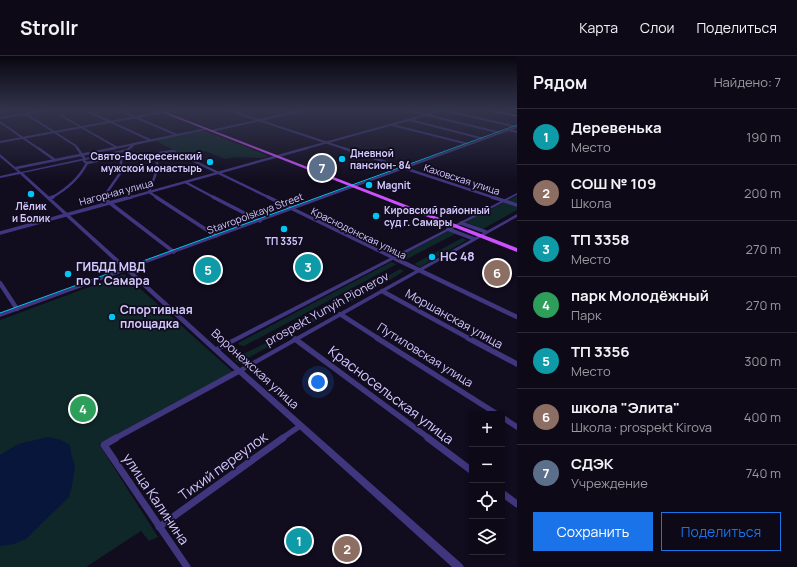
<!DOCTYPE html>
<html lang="ru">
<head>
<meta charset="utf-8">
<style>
  body { margin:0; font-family:Manrope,sans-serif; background:#16121f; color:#f1f3f6 }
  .controls { position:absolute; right:12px; bottom:12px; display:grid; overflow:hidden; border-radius:0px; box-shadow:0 2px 6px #0003 }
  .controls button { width:36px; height:36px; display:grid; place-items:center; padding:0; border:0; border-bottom:1px solid #2d2a35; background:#0d0916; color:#f1f3f6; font:20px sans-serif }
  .you { position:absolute; left:318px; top:326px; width:14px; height:14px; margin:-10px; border:3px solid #fff; border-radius:50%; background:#1a73e8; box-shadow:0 0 0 6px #1a73e833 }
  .badge { display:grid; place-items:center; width:26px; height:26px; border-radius:50%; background:#1a73e8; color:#fff; font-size:13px; font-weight:700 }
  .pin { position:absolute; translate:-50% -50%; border:2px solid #fff; box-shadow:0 1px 4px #0006 }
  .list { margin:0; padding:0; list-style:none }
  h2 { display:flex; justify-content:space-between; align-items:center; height:52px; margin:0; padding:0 16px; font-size:17px }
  h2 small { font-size:13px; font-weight:400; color:#9a9aa1 }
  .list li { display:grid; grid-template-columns:26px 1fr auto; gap:12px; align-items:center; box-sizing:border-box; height:56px; padding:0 16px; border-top:1px solid #2d2a35 }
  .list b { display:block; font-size:15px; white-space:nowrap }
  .list p { margin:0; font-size:13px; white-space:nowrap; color:#9a9aa1 }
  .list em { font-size:13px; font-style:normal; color:#9a9aa1 }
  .actions { display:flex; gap:8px; padding:12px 16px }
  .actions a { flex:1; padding:9px 0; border:1px solid #1a73e8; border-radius:0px; text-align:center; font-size:14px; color:#1a73e8 }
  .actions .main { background:#1a73e8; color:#fff }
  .icon { flex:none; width:22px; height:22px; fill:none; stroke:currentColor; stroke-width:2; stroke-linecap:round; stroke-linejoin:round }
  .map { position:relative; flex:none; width:517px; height:511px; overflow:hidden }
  header { display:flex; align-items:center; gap:24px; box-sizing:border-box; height:56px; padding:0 20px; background:#0d0916; border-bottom:1px solid #2d2a35 }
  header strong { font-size:19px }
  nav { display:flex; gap:22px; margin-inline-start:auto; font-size:14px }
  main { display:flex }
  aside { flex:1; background:#0d0916 }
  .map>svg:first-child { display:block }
  .green { fill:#0f2728 }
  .water { fill:#08163b }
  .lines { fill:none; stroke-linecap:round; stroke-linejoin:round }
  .minor-far5 { stroke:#3f367e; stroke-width:2 }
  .minor-far4 { stroke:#3f367e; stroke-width:2.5 }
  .minor-far3 { stroke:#3f367e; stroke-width:3.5 }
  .minor-far2 { stroke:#3f367e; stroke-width:4.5 }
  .minor-far1 { stroke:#3f367e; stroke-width:5.5 }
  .minor { stroke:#3f367e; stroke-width:7 }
  .tertiary { fill:#3f367e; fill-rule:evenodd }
  .primary { fill:#cd50ff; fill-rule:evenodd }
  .tram { stroke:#00c6f4; stroke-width:1 }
  .poi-dot { fill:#00c6f4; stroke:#110c1e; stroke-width:1.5 }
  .labels { text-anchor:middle; stroke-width:3.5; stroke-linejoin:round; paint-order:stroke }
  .far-poi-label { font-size:10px; font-weight:bold; fill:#d4c9ff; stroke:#110c1e; text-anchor:start }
  .far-street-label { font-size:10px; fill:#d4c9ff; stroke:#110c1e }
  .poi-label { font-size:12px; font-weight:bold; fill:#d4c9ff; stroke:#110c1e; text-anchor:start }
  .street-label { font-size:12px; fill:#d4c9ff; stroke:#110c1e }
  .near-street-label { font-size:14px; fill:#d4c9ff; stroke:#110c1e }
</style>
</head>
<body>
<header>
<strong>Strollr</strong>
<nav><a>Карта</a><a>Слои</a><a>Поделиться</a></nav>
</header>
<main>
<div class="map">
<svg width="517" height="511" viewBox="0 0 517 511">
  <rect width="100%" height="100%" fill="#110c1e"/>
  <!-- green -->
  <g class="green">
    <path d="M200 75H205L267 99 266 101 261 102 235 101 225 103 205 95 185 100 154 84Z"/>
    <path d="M517 140V154L483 173 465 166Z"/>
    <path d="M449 175 457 177 407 203 400 200Z"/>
    <path d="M462 182 467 184 420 211 414 208Z"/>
    <path d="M391 206 397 208 244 290 239 289 238 287Z"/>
    <path d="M400 213 404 215 390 224 239 307 235 305 237 301 284 278Z"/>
    <path d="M124 218 234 317 99 388 158 481 149 485 141 475 86 511H0V264Z"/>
  </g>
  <!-- water -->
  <path class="water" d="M48 381 61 384 70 389 71 397 75 410 72 430 69 441 26 483 14 488 0 490V399L18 388Z"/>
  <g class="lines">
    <!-- minor-far5 -->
    <g class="minor-far5">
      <path d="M228 54 346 93"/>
      <path d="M406 54 501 77"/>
      <path d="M443 54 517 71"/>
      <path d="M87 55 150 84"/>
      <path d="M121 55 177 79"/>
      <path d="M0 57 8 54"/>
      <path d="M26 58 76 90 78 93"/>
      <path d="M60 59 116 91"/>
      <path d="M410 64 484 83"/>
      <path d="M0 66 39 93"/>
      <path d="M392 69 468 88"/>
      <path d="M508 74 517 76"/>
      <path d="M211 75 305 54"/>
      <path d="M0 86 175 54"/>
      <path d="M110 93 134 88"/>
      <path d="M303 93 444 54"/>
    </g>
    <!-- minor-far4 -->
    <g class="minor-far4">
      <path d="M38 92 55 104"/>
      <path d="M343 92 495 142"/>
      <path d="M87 107 121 100V116L105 139 106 142"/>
      <path d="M16 112 115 92"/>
      <path d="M185 126 215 142"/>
      <path d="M51 142C67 133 79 123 87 107L84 105V101L80 99 81 97 77 92"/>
      <path d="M128 142 307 92"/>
      <path d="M158 142 149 136 157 114V99L159 97 173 95 270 142"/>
    </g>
    <!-- minor-far3 -->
    <g class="minor-far3">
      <path d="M105 141 106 144 174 196"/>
      <path d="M156 141 216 180"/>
      <path d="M213 141 260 165"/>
      <path d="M268 141 398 204"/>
      <path d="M492 141 517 149"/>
      <path d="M50 142 53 141"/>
      <path d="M461 167 486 176"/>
      <path d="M448 173 474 183"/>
      <path d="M0 177 131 141"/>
    </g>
    <!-- minor-far2 -->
    <g class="minor-far2">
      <path d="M396 203 517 261"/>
      <path d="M0 227 17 253"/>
      <path d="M382 235 470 283"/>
      <path d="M340 258 379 283"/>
    </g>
    <!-- minor-far1 -->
    <g class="minor-far1">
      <path d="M377 282 497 358"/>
      <path d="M468 282 517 308"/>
      <path d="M295 283 430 383"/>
      <path d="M502 361 517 371"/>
      <path d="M114 383 239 315"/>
      <path d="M281 383 300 370"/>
    </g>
    <!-- minor -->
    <g class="minor">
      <path d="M116 382 104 389 187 511"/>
      <path d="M428 382 472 415"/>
      <path d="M502 437 517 448"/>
      <path d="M159 471 283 382"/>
    </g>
    <!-- tertiary -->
    <g class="tertiary">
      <path d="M47 54H54L0 63V61Z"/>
      <path d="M517 70V72L130 213 216 291 517 137V139L220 294 240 312 517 158V161L244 315 462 508 464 511H452L213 295 126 215 0 261V257L123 213 20 118 0 122V120L18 116 0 101V98L21 116 127 93 133 87 206 72 205 74 135 89 128 95 23 117 127 211Z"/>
    </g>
    <!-- primary -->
    <path class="primary" d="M156 54H160L517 192V196Z"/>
    <!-- tram -->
    <g class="tram">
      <path d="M487 54 517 60"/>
      <path d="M0 257 517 69"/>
    </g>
  </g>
  <!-- sky -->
  <linearGradient id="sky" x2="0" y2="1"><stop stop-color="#090710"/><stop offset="0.43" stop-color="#32344c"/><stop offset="1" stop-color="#32344c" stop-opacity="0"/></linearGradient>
  <rect width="517" height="126" fill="url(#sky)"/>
  <!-- markers -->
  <g class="poi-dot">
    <circle cx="342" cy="103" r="4"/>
    <circle cx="210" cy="106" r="4"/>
    <circle cx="369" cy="129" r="4"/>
    <circle cx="31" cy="138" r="4"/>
    <circle cx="376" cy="160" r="4"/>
    <circle cx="284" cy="173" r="4"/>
    <circle cx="432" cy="201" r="4"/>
    <circle cx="68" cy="218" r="4"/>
    <circle cx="112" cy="261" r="4"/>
  </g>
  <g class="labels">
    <!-- far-poi labels -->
    <g class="far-poi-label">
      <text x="350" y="101">Дневной<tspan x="350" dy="12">пансион- 84</tspan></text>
      <text x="202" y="104" text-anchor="end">Свято-Воскресенский<tspan x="202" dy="12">мужской монастырь</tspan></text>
      <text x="377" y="133">Magnit</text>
      <text x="31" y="154" text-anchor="middle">Лёлик<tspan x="31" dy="12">и Болик</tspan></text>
      <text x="384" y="158">Кировский районный<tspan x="384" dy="12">суд г. Самары</tspan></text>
      <text x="284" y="189" text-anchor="middle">ТП 3357</text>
    </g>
    <!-- far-street labels -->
    <g class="far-street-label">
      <text transform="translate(462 123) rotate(18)" y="4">Каховская улица</text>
      <text transform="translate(116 136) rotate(-15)" y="4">Нагорная улица</text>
      <text transform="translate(255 157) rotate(-20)" y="4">Stavropolskaya Street</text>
      <text transform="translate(359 177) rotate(26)" y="4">Краснодонская улица</text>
    </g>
    <!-- poi labels -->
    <g class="poi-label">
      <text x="440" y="205">НС 48</text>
      <text x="76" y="215">ГИБДД МВД<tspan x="76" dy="14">по г. Самара</tspan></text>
      <text x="120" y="258">Спортивная<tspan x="120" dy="14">площадка</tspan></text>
    </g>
    <!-- street labels -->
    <g class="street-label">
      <text transform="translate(327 253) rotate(-29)" y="4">prospekt Yunyih Pionerov</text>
      <text transform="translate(454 263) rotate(29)" y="4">Моршанская улица</text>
      <text transform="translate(425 299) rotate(32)" y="4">Путиловская улица</text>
      <text transform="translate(255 313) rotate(42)" y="4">Воронежская улица</text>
    </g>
    <!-- near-street labels -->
    <g class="near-street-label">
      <text transform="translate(391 339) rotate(37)" y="5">Красносельская улица</text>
      <text transform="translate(223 410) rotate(-36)" y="5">Тихий переулок</text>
      <text transform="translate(156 443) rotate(56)" y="5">улица Калинина</text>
    </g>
  </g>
</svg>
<div class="controls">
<button>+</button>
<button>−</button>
<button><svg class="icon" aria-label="locate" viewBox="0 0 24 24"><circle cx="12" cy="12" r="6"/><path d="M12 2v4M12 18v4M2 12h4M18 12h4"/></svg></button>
<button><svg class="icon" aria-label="layers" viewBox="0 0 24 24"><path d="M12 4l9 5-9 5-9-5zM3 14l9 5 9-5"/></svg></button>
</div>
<div class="you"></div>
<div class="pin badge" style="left:299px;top:485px;background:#0f9aa8">1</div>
<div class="pin badge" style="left:347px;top:493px;background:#8d6e63">2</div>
<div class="pin badge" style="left:308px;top:211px;background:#0f9aa8">3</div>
<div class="pin badge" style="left:83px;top:353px;background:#2e9e5b">4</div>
<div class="pin badge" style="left:208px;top:214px;background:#0f9aa8">5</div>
<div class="pin badge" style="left:497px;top:217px;background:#8d6e63">6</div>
<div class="pin badge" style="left:322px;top:112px;background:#5c6f8a">7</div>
</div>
<aside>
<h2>Рядом<small>Найдено: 7</small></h2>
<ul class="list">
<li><span class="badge" style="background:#0f9aa8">1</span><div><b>Деревенька</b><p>Место</p></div><em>190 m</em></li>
<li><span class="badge" style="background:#8d6e63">2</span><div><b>СОШ № 109</b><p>Школа</p></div><em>200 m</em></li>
<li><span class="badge" style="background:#0f9aa8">3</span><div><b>ТП 3358</b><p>Место</p></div><em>270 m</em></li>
<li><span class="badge" style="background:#2e9e5b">4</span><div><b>парк Молодёжный</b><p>Парк</p></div><em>270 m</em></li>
<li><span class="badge" style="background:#0f9aa8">5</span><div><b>ТП 3356</b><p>Место</p></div><em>300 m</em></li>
<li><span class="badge" style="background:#8d6e63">6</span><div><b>школа &quot;Элита&quot;</b><p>Школа · prospekt Kirova</p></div><em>400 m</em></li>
<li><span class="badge" style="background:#5c6f8a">7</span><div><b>СДЭК</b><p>Учреждение</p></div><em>740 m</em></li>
</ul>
<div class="actions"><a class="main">Сохранить</a><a>Поделиться</a></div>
</aside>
</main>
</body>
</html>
